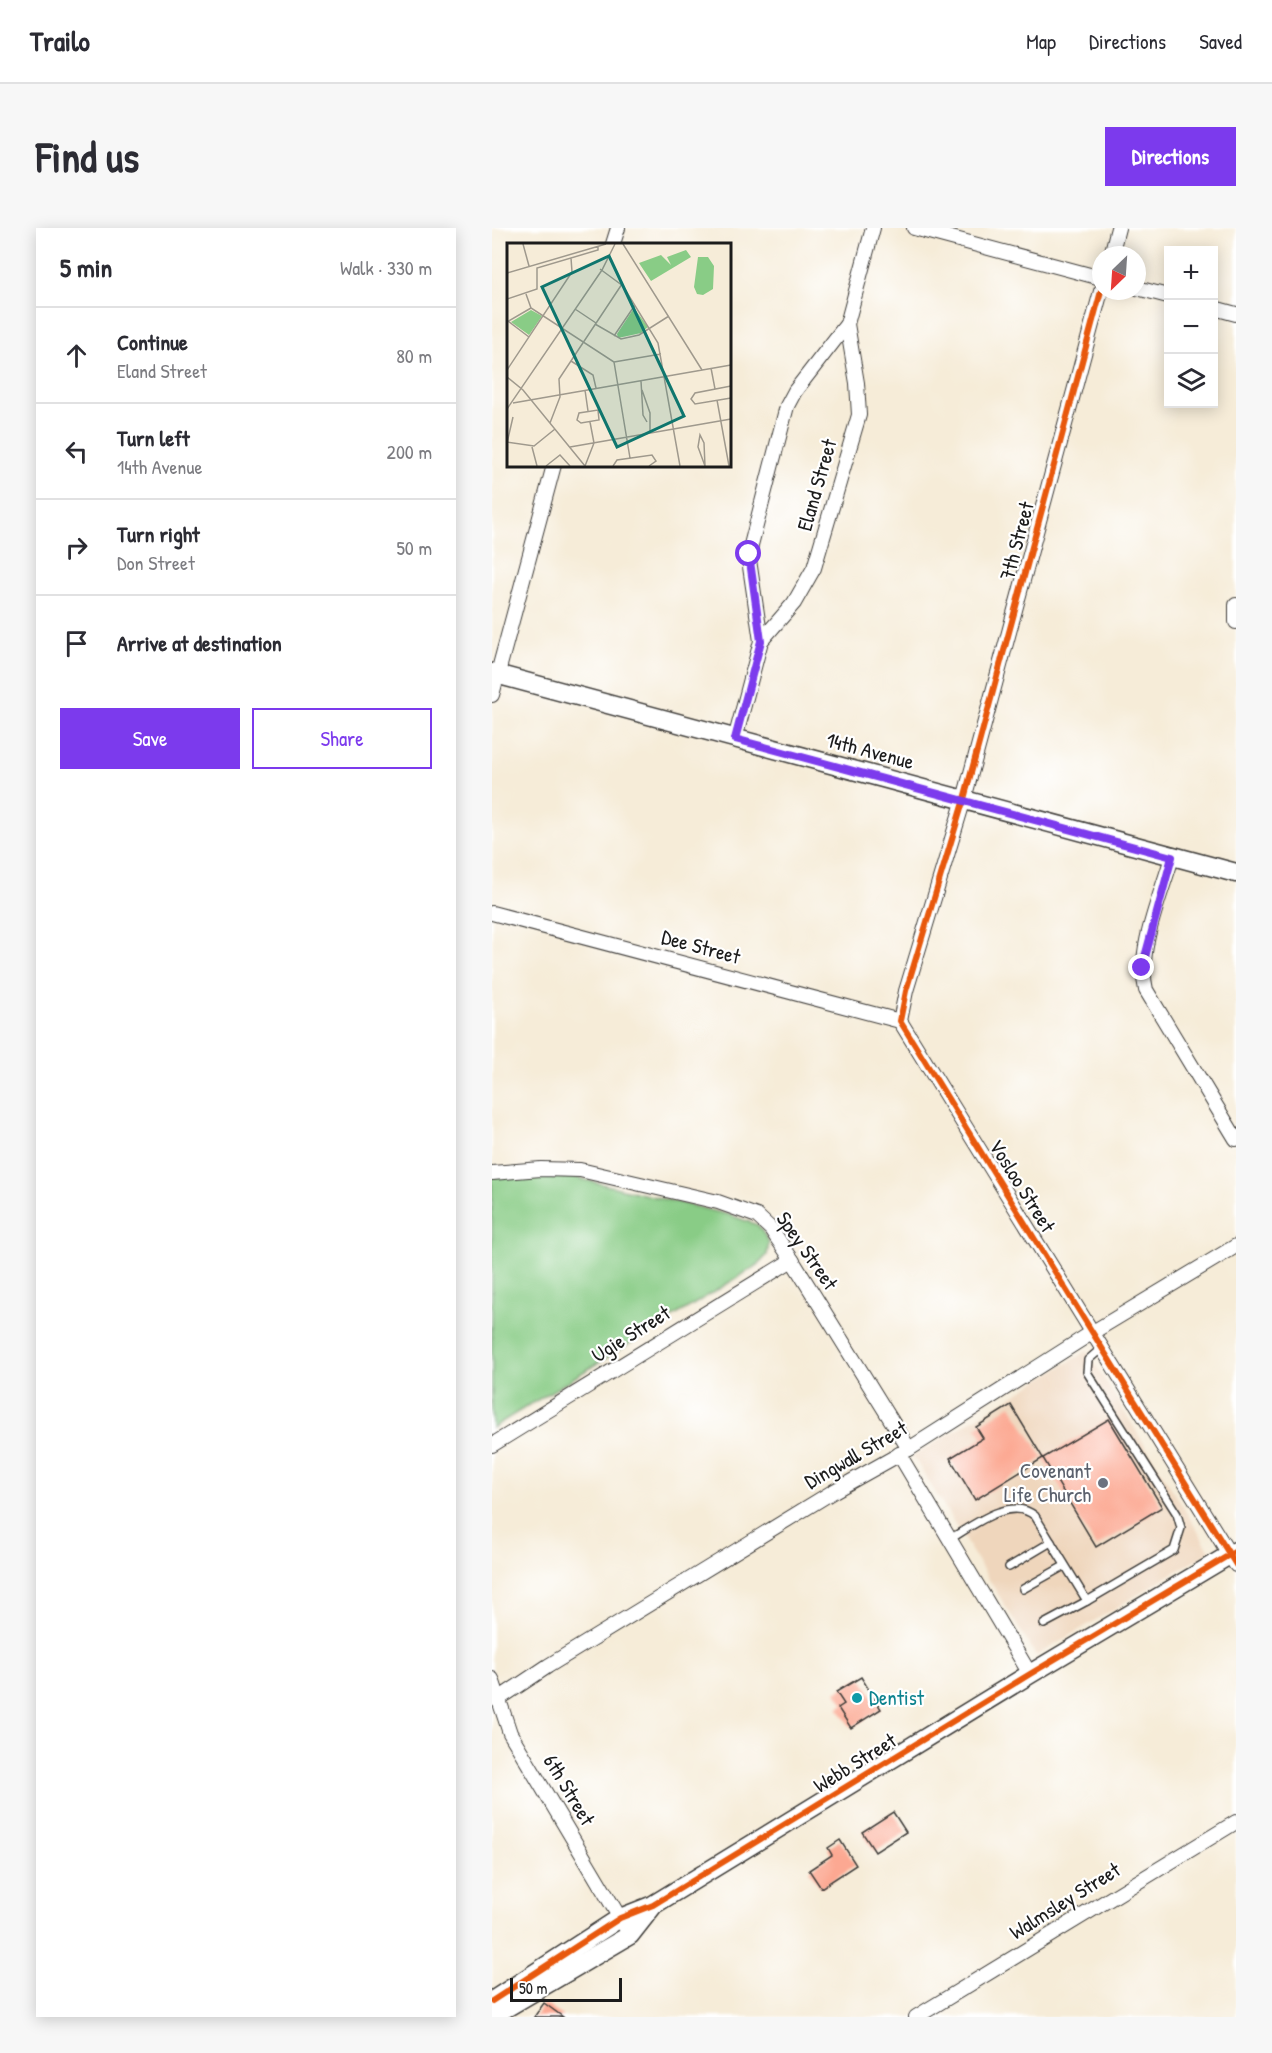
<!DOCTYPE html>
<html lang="en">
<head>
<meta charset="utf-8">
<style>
  body { margin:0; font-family:"Patrick Hand",sans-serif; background:#f7f7f7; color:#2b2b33 }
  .controls { position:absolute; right:18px; top:18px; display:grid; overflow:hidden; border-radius:0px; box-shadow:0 3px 15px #0003 }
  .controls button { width:54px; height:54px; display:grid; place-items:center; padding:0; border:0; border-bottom:2px solid #e1e1e2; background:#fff; color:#2b2b33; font:30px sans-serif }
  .compass { position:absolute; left:600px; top:18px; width:54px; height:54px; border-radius:50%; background:#fff; box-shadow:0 3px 15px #0003; rotate:205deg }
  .scale { position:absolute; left:18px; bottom:15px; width:112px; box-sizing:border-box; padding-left:6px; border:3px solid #1c1c1c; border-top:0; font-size:16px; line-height:21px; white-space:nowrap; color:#1c1c1c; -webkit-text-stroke:4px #fff; paint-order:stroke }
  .stop { position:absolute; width:18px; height:18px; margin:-14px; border:4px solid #7c3aed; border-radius:50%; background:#fff }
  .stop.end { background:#7c3aed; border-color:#fff; box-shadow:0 2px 6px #0008 }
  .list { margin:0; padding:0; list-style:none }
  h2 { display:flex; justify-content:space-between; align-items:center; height:78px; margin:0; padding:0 24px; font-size:26px }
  h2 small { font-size:20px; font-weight:400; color:#7c7c81 }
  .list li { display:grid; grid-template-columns:39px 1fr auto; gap:18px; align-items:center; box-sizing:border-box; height:96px; padding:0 24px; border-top:2px solid #e1e1e2 }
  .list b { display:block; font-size:22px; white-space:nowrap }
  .list p { margin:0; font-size:20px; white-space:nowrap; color:#7c7c81 }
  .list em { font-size:20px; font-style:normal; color:#7c7c81 }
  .actions { display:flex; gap:12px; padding:18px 24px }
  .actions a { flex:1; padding:14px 0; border:2px solid #7c3aed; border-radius:0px; text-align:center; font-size:21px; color:#7c3aed }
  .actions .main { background:#7c3aed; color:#fff }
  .icon { flex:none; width:33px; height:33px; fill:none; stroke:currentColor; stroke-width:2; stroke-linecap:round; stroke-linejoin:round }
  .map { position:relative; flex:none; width:744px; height:1789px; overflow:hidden; border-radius:0px }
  header { display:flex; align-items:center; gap:36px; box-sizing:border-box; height:84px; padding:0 30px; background:#fff; border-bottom:2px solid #e1e1e2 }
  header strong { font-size:28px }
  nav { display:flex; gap:33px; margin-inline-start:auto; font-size:21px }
  .intro { display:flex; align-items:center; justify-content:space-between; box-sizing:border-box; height:144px; padding:0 36px }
  h1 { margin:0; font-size:42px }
  .button { padding:15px 27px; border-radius:0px; background:#7c3aed; color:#fff; font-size:21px; font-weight:700 }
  main { display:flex; gap:36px; padding:0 36px }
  aside { flex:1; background:#fff; border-radius:0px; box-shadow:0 3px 15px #0003 }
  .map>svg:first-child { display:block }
  .built { fill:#efd6bc }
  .green { fill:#89cc86; stroke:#527451; stroke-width:1.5 }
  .building { fill:#fca892 }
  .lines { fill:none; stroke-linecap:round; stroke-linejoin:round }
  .service-casing { stroke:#3d3b38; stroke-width:10 }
  .minor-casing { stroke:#3d3b38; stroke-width:16 }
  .tertiary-casing { stroke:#3d3b38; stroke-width:21 }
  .service { stroke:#fff; stroke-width:7 }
  .minor { stroke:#fff; stroke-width:14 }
  .tertiary { stroke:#fff; stroke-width:18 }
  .cycleway-casing { stroke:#fff; stroke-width:10 }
  .cycleway { stroke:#e8590c; stroke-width:6 }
  .route { stroke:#7c3aed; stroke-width:8 }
  .worship-dot { fill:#6b7280; stroke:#fff; stroke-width:2 }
  .culture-dot { fill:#0f9aa8; stroke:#fff; stroke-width:2 }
  .labels { text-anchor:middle; stroke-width:4.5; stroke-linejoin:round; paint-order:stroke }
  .street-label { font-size:21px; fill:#1c1c1c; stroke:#fff }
  .worship-label { font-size:21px; fill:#5b616d; stroke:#fff; text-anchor:end }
  .culture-label { font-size:21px; fill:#0d838f; stroke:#fff; text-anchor:start }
  .inset-road { fill:none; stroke:#9f998d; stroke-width:1.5 }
  .view { fill:#0f766e; fill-opacity:0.15; stroke:#0f766e; stroke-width:3 }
  .inset-edge { fill:none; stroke:#1c1c1c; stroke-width:3 }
</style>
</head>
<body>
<header>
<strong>Trailo</strong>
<nav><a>Map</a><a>Directions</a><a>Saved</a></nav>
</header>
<div class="intro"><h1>Find us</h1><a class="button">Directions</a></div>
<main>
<aside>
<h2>5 min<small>Walk · 330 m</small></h2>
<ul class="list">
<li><svg class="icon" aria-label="ahead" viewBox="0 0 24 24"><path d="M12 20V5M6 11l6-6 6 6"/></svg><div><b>Continue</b><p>Eland Street</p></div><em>80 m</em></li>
<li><svg class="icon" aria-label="left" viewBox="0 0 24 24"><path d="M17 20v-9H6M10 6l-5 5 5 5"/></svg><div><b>Turn left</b><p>14th Avenue</p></div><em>200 m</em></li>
<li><svg class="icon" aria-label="right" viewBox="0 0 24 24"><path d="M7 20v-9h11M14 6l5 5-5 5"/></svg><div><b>Turn right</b><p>Don Street</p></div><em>50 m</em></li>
<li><svg class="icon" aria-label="arrive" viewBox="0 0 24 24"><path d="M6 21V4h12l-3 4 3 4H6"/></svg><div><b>Arrive at destination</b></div></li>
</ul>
<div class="actions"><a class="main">Save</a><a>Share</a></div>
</aside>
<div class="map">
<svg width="744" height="1789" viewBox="0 0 744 1789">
  <rect width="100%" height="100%" fill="#fff"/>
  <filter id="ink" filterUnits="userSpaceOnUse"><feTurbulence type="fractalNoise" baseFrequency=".0167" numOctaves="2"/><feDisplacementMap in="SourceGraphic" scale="12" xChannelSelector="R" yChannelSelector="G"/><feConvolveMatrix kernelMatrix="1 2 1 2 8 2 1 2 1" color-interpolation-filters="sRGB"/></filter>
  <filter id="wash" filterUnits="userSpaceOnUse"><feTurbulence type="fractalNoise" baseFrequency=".008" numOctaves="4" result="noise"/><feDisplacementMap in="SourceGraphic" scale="24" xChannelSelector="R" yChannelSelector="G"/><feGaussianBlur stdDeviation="1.35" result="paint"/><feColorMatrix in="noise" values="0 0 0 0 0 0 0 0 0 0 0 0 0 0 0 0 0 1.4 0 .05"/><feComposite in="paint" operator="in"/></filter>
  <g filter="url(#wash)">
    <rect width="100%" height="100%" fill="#f6ecd8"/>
    <!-- built -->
    <path class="built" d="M595 1123 718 1323 544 1428 421 1228Z"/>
    <!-- green -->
    <path class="green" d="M69 946 238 987 266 997 277 1014 275 1027 266 1037 0 1200V948Z"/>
    <g id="blocks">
      <!-- building -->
      <g class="building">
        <path d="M519 1177 551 1230 483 1272 458 1230 491 1210 484 1199Z"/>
        <path d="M617 1191 670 1279 604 1319 551 1230Z"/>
        <path d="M369 1449 389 1481 359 1500 346 1480 352 1476 344 1464Z"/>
        <path d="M401 1584 414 1604 383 1624 370 1604Z"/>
        <path d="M348 1612 364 1637 329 1660 317 1642 340 1627 336 1620Z"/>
        <path d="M52 1775 71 1789H42Z"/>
      </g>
    </g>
  </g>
  <g filter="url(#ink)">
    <use href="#blocks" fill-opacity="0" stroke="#3d3b38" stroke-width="1.5"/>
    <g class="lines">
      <defs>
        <g id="service">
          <path d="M458 1311C480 1298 519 1267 543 1288L595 1373 682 1322 689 1300 685 1286 595 1144 596 1132 611 1119"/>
          <path d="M517 1339 559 1314"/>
          <path d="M531 1361 572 1338"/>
          <path d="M552 1396 595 1373"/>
        </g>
        <g id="minor">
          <path d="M422 0 609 50"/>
          <path d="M121 16 126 0"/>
          <path d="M619 27 626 0"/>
          <path d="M645 60 676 68"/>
          <path d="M609 63 472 571 414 763 408 793 744 1337"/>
          <path d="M722 80 744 86"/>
          <path d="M744 377V394"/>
          <path d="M269 413 302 375 322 340 367 187 365 155 355 96"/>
          <path d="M0 467 62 237"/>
          <path d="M243 511 269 413 257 332 259 317 295 178 303 163 355 96 381 0"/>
          <path d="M680 629C669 668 644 723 654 762L744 911"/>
          <path d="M0 685 408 793"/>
          <path d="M0 945 49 941 88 942 226 974 265 988 279 1001 300 1032 417 1221"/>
          <path d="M0 1217 300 1032"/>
          <path d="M407 1226 538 1446"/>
          <path d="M0 1451 18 1505 138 1707"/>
          <path d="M5 1472 56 1438 342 1263 417 1221 601 1104 744 1018"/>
          <path d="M424 1789 744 1594"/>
        </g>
        <g id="tertiary">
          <path d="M0 445 744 645"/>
          <path d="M0 1773 128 1690 161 1677 538 1446 744 1323"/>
          <path d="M0 1788 138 1707 160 1679"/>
        </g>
      </defs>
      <!-- service casing -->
      <use href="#service" class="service-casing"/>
      <!-- minor casing -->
      <use href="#minor" class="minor-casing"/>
      <!-- tertiary casing -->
      <use href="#tertiary" class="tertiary-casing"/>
      <!-- service -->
      <use href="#service" class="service"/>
      <!-- minor -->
      <use href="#minor" class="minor"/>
      <!-- tertiary -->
      <use href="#tertiary" class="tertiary"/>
      <defs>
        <g id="cycleway">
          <path d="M609 63 472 571 414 763 408 793 744 1337"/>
          <path d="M0 1773 128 1690 161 1677 538 1446 744 1323"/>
        </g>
      </defs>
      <!-- cycleway casing -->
      <use href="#cycleway" class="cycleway-casing"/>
      <!-- cycleway -->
      <use href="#cycleway" class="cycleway"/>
    </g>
  </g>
  <g class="lines" filter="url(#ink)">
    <!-- route -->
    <path class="route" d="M257 326 269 413 243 511 680 629 650 740"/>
  </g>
  <!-- markers -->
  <circle class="worship-dot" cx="611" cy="1255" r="6"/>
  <circle class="culture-dot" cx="365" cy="1470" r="6"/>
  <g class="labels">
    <!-- street labels -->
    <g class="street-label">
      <text transform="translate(325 257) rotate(-74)" y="7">Eland Street</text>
      <text transform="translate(525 313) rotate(-75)" y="7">7th Street</text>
      <text transform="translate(378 523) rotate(15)" y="7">14th Avenue</text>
      <text transform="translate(209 719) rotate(15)" y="7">Dee Street</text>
      <text transform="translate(530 958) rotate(58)" y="7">Vosloo Street</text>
      <text transform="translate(315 1023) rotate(55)" y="7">Spey Street</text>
      <text transform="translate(139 1106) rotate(-32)" y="7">Ugie Street</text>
      <text transform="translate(364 1227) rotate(-30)" y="7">Dingwall Street</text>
      <text transform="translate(363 1535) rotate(-32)" y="7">Webb Street</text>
      <text transform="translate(77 1562) rotate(59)" y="7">6th Street</text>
      <text transform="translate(573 1673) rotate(-32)" y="7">Walmsley Street</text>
    </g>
    <!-- worship labels -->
    <g class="worship-label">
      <text x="599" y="1250">Covenant<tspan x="599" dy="24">Life Church</tspan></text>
    </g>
    <!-- culture labels -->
    <g class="culture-label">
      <text x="377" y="1477">Dentist</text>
    </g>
  </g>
  <!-- overview -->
  <g transform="translate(15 15)">
    <rect width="224" height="224" fill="#f6ecd8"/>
    <path d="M179 7 184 14 144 38 132 20 154 12 164 22 160 14ZM191 14H201L207 23 206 46 196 52 190 51 187 44ZM127 65 141 84 134 90 111 95 110 91ZM24 67 35 73 22 92 4 79Z" fill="#89cc86"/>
    <path class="inset-road" d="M16 1 22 23M116 1 195 127M93 26 116 43 151 100 173 223M0 30 99 1M19 51 24 65 107 119 123 215M0 56 30 46V25L91 7V3M68 66 89 80M1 78 22 94M0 79 24 65M88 81 114 96 132 92 162 73M107 93 128 62M64 118 86 132 89 145M107 119 154 111M204 125 208 146M0 127 65 29 64 15M0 134 16 147 78 223M134 138 136 172 140 179M224 143 188 150 184 156 188 161 224 155M78 147 81 168M135 147 143 170V190M210 157 222 223M6 160 224 122M0 166 95 27 108 1M91 167 92 177 74 180 70 177 72 170ZM43 180 53 154 52 136 115 41M0 199 27 203 48 186M0 200 6 174M25 204 30 223M63 204 224 176M39 223 53 212 63 223M78 223 87 200 83 179M106 223 110 217 145 212 149 218 142 223M198 223 191 204 193 192 197 200 198 223"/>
    <path class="view" d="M102 13 177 173 110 204 35 44Z"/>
    <rect width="224" height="224" class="inset-edge"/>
  </g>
</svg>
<div class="controls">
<button>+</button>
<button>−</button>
<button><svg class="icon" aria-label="layers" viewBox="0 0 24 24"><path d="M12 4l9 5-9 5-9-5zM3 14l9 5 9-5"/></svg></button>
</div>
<svg class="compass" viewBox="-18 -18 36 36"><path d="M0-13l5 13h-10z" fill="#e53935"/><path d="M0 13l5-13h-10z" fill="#7c7c81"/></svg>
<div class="scale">50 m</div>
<div class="stop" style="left:257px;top:326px"></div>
<div class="stop end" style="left:650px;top:740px"></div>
</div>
</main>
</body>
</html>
